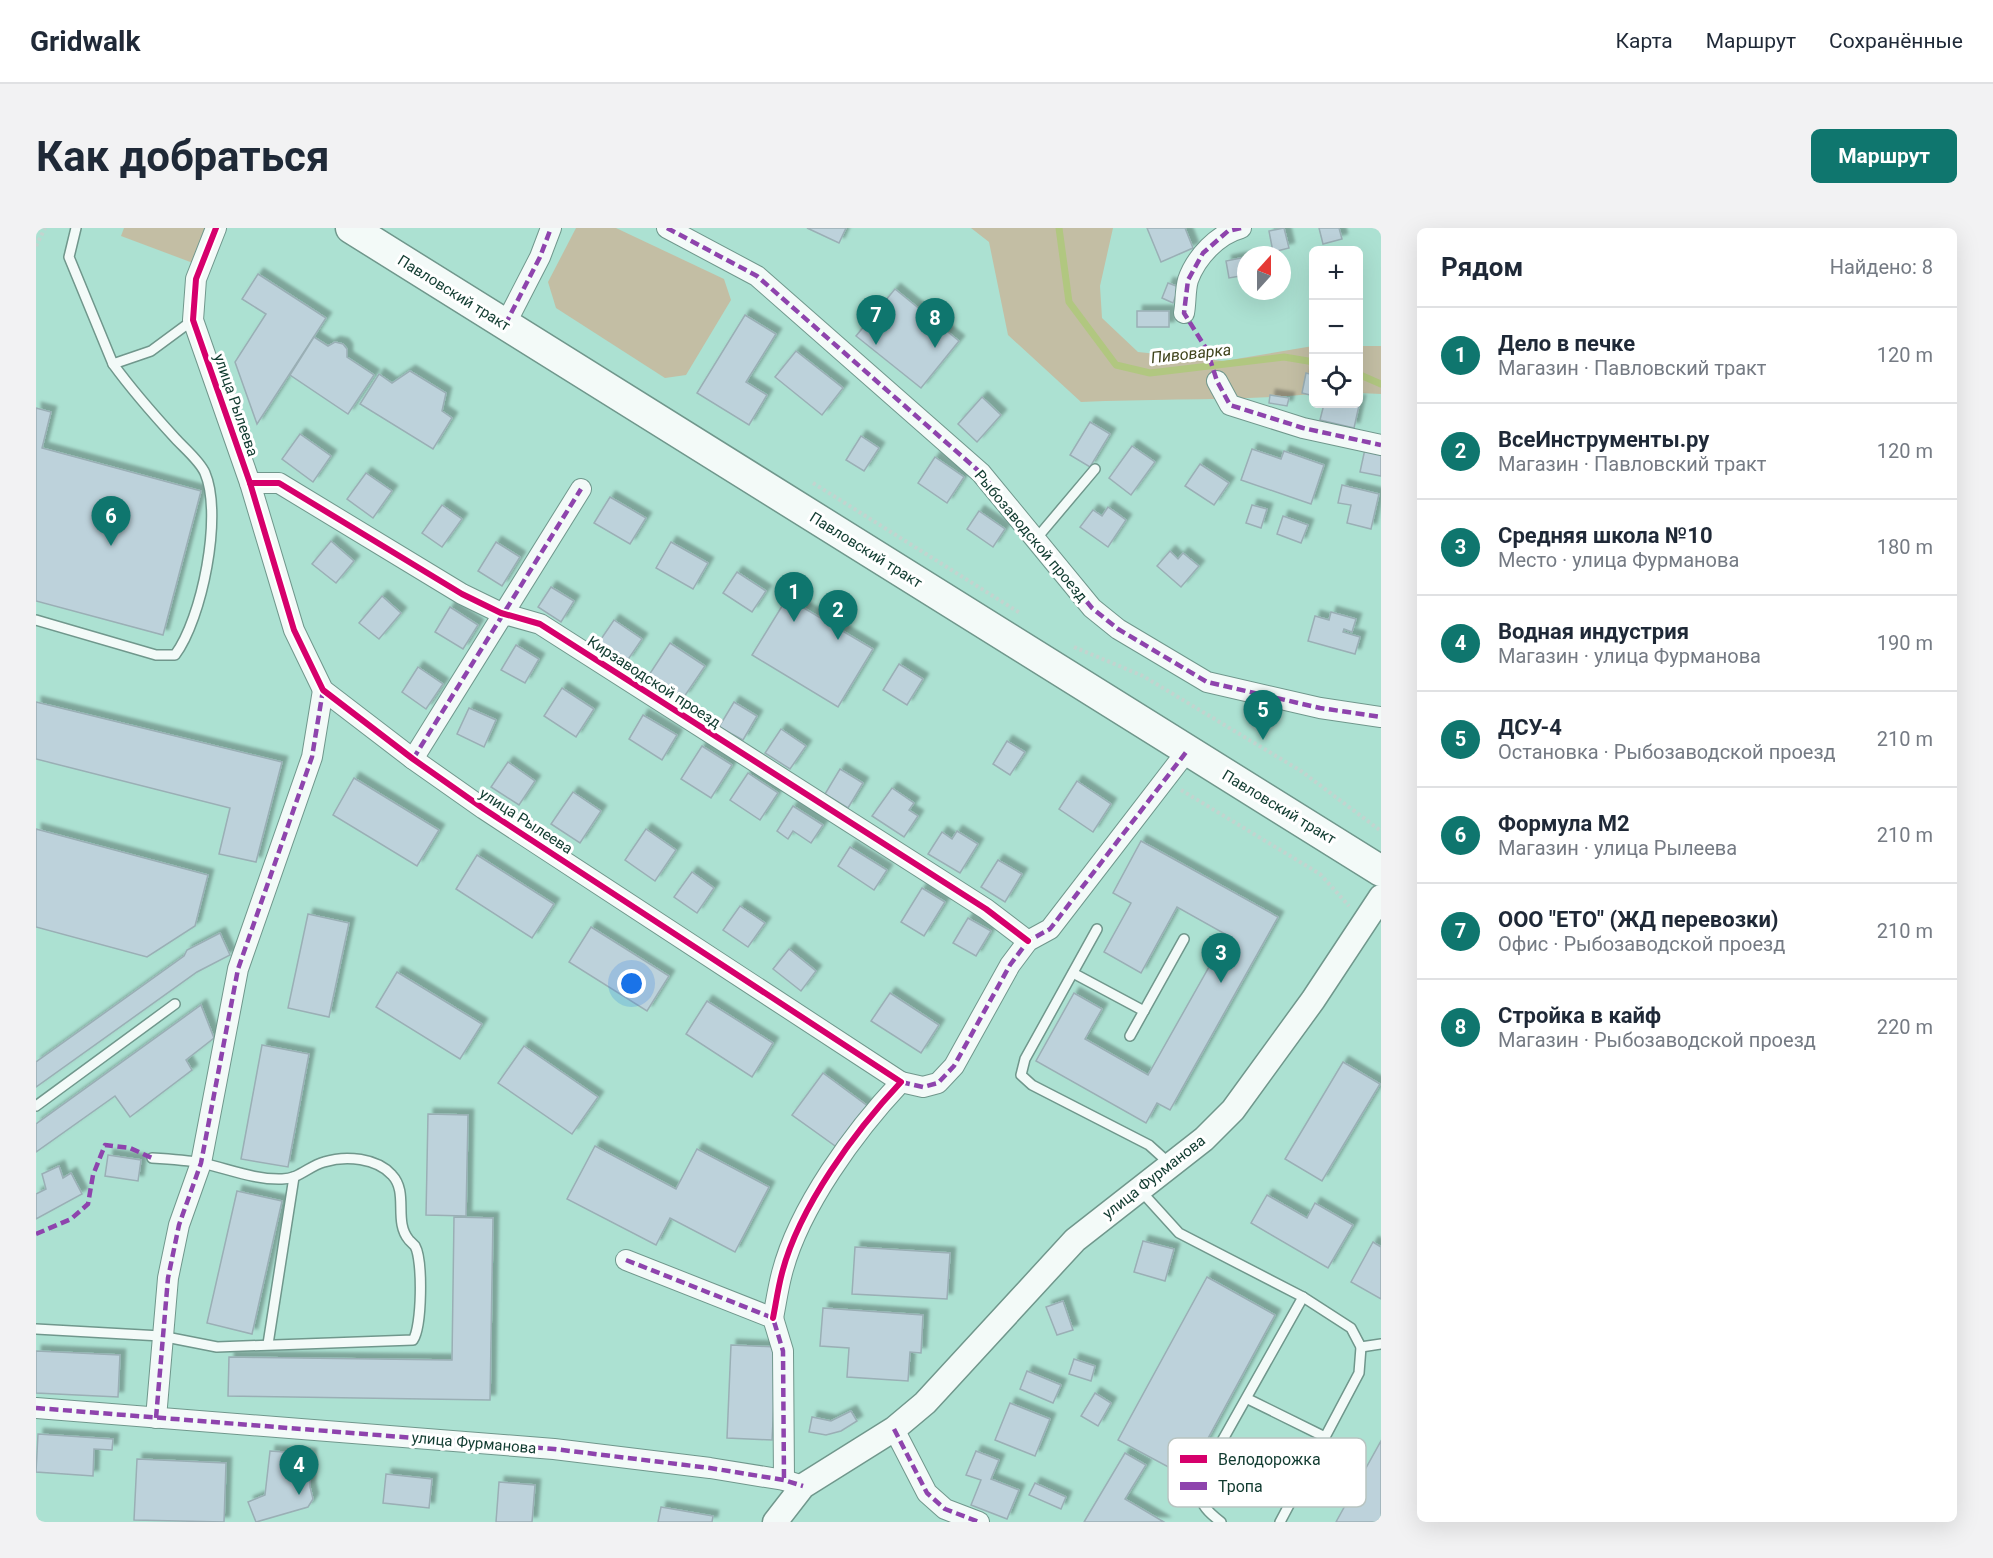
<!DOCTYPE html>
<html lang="ru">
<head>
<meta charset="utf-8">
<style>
  body { margin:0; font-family:Roboto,sans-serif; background:#f2f2f3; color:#1f2937 }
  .controls { position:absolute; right:18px; top:18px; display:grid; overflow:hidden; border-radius:9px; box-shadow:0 6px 24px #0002 }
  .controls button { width:54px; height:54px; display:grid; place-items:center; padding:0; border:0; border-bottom:2px solid #e0e1e3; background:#fff; color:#1f2937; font:30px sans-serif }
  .compass { position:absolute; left:1201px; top:18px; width:54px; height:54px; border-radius:50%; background:#fff; box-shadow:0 6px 24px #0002; rotate:21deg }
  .you { position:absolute; left:596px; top:756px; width:21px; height:21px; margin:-15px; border:4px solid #fff; border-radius:50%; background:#1a73e8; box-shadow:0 0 0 9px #1a73e833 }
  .badge { display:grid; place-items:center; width:39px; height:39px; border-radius:50%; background:#0f766e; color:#fff; font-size:20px; font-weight:700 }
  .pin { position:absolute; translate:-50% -50px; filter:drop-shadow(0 2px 3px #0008) }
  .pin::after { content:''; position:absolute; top:32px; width:21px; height:18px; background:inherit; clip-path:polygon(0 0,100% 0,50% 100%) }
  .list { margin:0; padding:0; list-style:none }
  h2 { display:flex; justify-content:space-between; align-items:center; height:78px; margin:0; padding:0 24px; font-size:26px }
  h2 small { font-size:20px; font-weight:400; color:#747a83 }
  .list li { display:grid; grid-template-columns:39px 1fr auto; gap:18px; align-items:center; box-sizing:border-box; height:96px; padding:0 24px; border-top:2px solid #e0e1e3 }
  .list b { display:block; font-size:22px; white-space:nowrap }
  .list p { margin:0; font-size:20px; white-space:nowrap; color:#747a83 }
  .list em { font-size:20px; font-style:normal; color:#747a83 }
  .icon { flex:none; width:33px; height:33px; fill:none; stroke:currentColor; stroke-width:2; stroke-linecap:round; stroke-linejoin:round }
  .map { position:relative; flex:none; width:1345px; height:1294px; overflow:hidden; border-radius:9px }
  header { display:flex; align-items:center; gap:36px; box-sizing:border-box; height:84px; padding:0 30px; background:#fff; border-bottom:2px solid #e0e1e3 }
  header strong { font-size:28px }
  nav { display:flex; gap:33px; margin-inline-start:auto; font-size:21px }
  .intro { display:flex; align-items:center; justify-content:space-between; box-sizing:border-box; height:144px; padding:0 36px }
  h1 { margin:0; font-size:42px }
  .button { padding:15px 27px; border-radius:9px; background:#0f766e; color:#fff; font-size:21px; font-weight:700 }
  main { display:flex; gap:36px; padding:0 36px }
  aside { flex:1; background:#fff; border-radius:9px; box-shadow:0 6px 24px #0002 }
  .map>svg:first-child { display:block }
  .green { fill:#c3bea4 }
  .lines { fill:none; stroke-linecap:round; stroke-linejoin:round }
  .stream { stroke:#b1c780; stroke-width:7 }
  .building { fill:#bdd2db; stroke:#9aafb5; stroke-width:1.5; filter:url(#shadow) }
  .service-casing { stroke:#70978c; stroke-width:12 }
  .minor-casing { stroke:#70978c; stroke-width:22 }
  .tertiary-casing { stroke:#70978c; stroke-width:27 }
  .primary-casing { stroke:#70978c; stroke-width:33 }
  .path { stroke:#c3d4cf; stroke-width:4; stroke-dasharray:3 3; stroke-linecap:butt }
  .service { stroke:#f3faf8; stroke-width:9 }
  .minor { stroke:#f3faf8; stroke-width:20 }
  .tertiary { stroke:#f3faf8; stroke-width:24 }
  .primary { stroke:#f3faf8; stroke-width:30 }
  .quiet { stroke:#8e44ad; stroke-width:4.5; stroke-dasharray:9 4.5; stroke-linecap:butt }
  .cycleway-casing { stroke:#fff; stroke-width:10 }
  .cycleway { stroke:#d6006c; stroke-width:6 }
  .labels { text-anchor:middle; stroke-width:6; stroke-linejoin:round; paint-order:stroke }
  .street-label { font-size:15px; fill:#113b30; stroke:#fff }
  .water-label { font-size:16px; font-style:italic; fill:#3e421a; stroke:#fff }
  .key { fill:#fff; stroke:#b8c4c1; stroke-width:1.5 }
  .key-label { font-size:16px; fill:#113b30 }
</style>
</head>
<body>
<header>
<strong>Gridwalk</strong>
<nav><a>Карта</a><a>Маршрут</a><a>Сохранённые</a></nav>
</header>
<div class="intro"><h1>Как добраться</h1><a class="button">Маршрут</a></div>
<main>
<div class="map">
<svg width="1345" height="1294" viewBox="0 0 1345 1294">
  <defs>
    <filter id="shadow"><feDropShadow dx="5.5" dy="-5.5" stdDeviation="1.5" flood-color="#0004"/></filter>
  </defs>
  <rect width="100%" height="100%" fill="#ace1d2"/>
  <!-- green -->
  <g class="green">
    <path d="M88 0H170L157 35 85 8Z"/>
    <path d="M540 0H580L688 51 695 72 650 147 629 150 520 80 512 54Z"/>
    <path d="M935 0H1077L1064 58 1066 90 1102 124 1188 133 1277 118V166C1200 173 1123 170 1045 174L972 107 953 14Z"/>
    <path d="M1323 118H1345V166L1323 165Z"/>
  </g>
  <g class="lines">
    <!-- stream -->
    <g class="stream">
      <path d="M1023 0 1033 74 1080 137 1114 145 1248 129 1278 134"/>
      <path d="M1322 146 1345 156"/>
    </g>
  </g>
  <!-- building -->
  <g class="building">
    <path d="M771 0H810L803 15Z"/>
    <path d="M1111 0H1149L1157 20 1125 34Z"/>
    <path d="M1248 0 1253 20 1237 24 1233 3Z"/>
    <path d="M1283 0H1303L1306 11 1287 16Z"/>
    <path d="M1210 29V47L1193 50 1190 33Z"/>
    <path d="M222 46 290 90 221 196 199 134 230 86 206 71Z"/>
    <path d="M1132 55 1143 59 1137 75 1126 70Z"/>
    <path d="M859 61 923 113 885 160 820 108Z"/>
    <rect x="1101" y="83" width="32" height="16"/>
    <path d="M709 87 740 106 710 154 731 167 713 197 661 165Z"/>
    <path d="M278 109 292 118 299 114 307 116 311 121V129L338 147 312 186 254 147Z"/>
    <path d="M760 123 807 160 786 187 739 149Z"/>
    <path d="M374 143 410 165 406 183 416 190 397 221 324 176 343 146 356 155Z"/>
    <path d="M1270 145 1278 147V168L1266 165Z"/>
    <path d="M1234 167 1253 170 1251 178 1233 175Z"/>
    <path d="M946 169 965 187 941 214 922 196Z"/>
    <path d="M1322 172 1324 173 1318 200 1284 192 1288 176H1322Z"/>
    <path d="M0 180 15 184 6 220 165 263 127 407 0 373Z"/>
    <path d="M1054 194 1074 206 1054 239 1034 227Z"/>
    <path d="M264 206 295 228 277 254 246 231Z"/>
    <path d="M825 208 843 220 828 243 810 232Z"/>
    <path d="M1096 218 1119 234 1095 267 1073 250Z"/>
    <path d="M1216 221 1245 231 1248 223 1288 237 1275 276 1205 252Z"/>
    <path d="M1329 221 1345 225V248L1324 244Z"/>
    <path d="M899 229 928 249 911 275 882 255Z"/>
    <path d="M1164 236 1193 255 1178 277 1149 258Z"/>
    <path d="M330 245 356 263 337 290 311 271Z"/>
    <path d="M1306 257 1343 266 1335 301 1311 295 1315 277 1302 275Z"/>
    <path d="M574 269 610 290 594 316 558 295Z"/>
    <path d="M406 277 426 291 406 319 386 305Z"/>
    <path d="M1216 277 1231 281 1225 300 1210 295Z"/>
    <path d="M1072 279 1090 292 1072 319 1044 299 1057 282 1066 288Z"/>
    <path d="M943 283 969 301 957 319 931 301Z"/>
    <path d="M1247 288 1272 297 1265 315 1241 306Z"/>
    <path d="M295 313 318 333 300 355 276 336Z"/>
    <path d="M460 314 484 329 466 358 442 343Z"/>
    <path d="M635 314 672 335 657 361 620 340Z"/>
    <path d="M1134 323 1142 331 1147 325 1163 338 1145 359 1121 338Z"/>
    <path d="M701 344 730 363 716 384 687 365Z"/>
    <path d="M515 359 538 373 525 394 502 379Z"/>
    <path d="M346 368 365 385 343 411 323 395Z"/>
    <path d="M751 370 837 421 802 479 716 427Z"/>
    <path d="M414 379 442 397 427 421 399 404Z"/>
    <path d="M1295 384 1320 391 1316 404 1308 401 1307 404 1324 409 1319 426 1272 413 1279 388 1293 392Z"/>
    <path d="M578 392 606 411 591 433 563 414Z"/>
    <path d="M634 415 669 438 648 469 613 447Z"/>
    <path d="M480 417 503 431 489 455 465 442Z"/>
    <path d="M863 436 887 451 871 477 847 462Z"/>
    <path d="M382 439 407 456 390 481 366 464Z"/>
    <path d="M526 460 558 481 540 509 508 488Z"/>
    <path d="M0 474 246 534 220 634 183 626 194 580 0 531Z"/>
    <path d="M698 474 721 488 707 512 683 499Z"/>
    <path d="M433 480 460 492 448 519 421 506Z"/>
    <path d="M607 487 641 507 626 532 593 511Z"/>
    <path d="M745 501 770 518 754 541 729 525Z"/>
    <path d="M971 513 989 524 974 547 957 536Z"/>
    <path d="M666 518 696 537 675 570 645 551Z"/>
    <path d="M472 534 499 553 483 577 455 559Z"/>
    <path d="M804 541 827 555 812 580 789 566Z"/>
    <path d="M712 545 742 565 724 592 694 572Z"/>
    <path d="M318 550 403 602 381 638 297 587Z"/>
    <path d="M1041 553 1075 576 1057 604 1023 581Z"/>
    <path d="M856 560 878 575 873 582 882 588 868 609 836 588Z"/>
    <path d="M537 564 565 583 544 615 515 596Z"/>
    <path d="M757 578 787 597 775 615 757 603 752 611 741 603Z"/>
    <path d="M0 601 172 647 159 698 111 729 0 699Z"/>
    <path d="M610 601 640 622 619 653 589 632Z"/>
    <path d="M921 603 942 616 924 645 892 626 906 604 916 611Z"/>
    <path d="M1105 613 1242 689 1134 882 1121 875 1110 895 1000 833 1038 765 1066 781 1049 811 1112 847 1191 707 1141 679 1105 745 1068 724 1095 675 1077 665Z"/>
    <path d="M814 619 851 642 838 662 802 638Z"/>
    <path d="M441 627 518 676 496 710 420 661Z"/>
    <path d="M962 632 986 646 969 674 945 659Z"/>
    <path d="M656 644 678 660 661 685 638 669Z"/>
    <path d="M886 660 909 674 888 708 865 694Z"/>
    <path d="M704 678 729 695 712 719 687 702Z"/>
    <path d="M272 686 313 695 293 789 252 780Z"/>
    <path d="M932 690 955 703 940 728 917 715Z"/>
    <path d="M555 699 633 748 611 783 533 734Z"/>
    <path d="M184 705 194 727 161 744 0 859V834L148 728 151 722Z"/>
    <path d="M753 721 780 743 765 763 737 741Z"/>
    <path d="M361 744 446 796 424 831 340 779Z"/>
    <path d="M854 765 903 797 885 825 835 793Z"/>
    <path d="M671 773 737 815 716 849 650 806Z"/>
    <path d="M165 777 178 810 150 832 156 842 94 889 79 868 0 924V896Z"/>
    <path d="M226 817 273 826 252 939 205 931Z"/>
    <path d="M488 818 562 869 536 906 462 855Z"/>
    <path d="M1307 834 1344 856 1286 953 1249 931Z"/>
    <path d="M787 845 833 879 802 920 756 887Z"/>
    <path d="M392 886 432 887 430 988 390 987Z"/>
    <path d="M559 918 640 961 661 921 733 959 699 1024 634 990 620 1017 531 971Z"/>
    <path d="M72 927 105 932 102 953 69 948Z"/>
    <path d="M23 938 27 950 35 945 46 966 0 991V966L10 961 6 946Z"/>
    <path d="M201 963 246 973 216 1106 171 1095Z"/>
    <path d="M1231 967 1271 990 1279 975 1317 997 1292 1040 1215 995Z"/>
    <path d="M418 989 457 990 454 1172 192 1168 193 1129 416 1132Z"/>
    <path d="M1107 1013 1138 1021 1129 1053 1098 1044Z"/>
    <path d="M1337 1014 1345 1019V1071L1315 1054Z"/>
    <path d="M819 1019 914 1025 911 1071 816 1066Z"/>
    <path d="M1171 1049 1239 1087 1151 1249 1082 1212Z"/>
    <path d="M1027 1073 1037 1102 1021 1107 1010 1079Z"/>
    <path d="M787 1080 887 1087 885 1125 874 1124 872 1153 811 1149 813 1120 784 1118Z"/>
    <path d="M695 1117 741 1119 736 1212 691 1210Z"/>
    <path d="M0 1123 84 1127 82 1169 0 1165Z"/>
    <path d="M1038 1131 1059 1138 1055 1153 1033 1146Z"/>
    <path d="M991 1143 1025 1157 1017 1175 984 1161Z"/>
    <path d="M1059 1165 1075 1175 1062 1198 1045 1188Z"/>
    <path d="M974 1175 1014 1191 999 1228 959 1212Z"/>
    <path d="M815 1183 821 1193 805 1203 790 1207 773 1204 776 1189 795 1193Z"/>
    <path d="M2 1206 77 1211 76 1222 58 1221 57 1248 0 1244Z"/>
    <path d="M1345 1213V1294H1300Z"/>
    <path d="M234 1223 275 1226 274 1259 277 1271 272 1279 220 1294 212 1274 229 1267Z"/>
    <path d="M940 1223 963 1232 955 1251 983 1262 971 1291 935 1277 945 1252 930 1247Z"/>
    <path d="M1089 1225 1110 1237 1089 1271 1128 1294H1048Z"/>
    <path d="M101 1231 190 1235 188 1294 98 1292Z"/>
    <path d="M350 1246 396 1251 393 1280 347 1275Z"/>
    <path d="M463 1254 499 1257 496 1294H460Z"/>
    <path d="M999 1255 1030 1269 1025 1281 993 1267Z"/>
    <path d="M625 1279 677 1288 676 1294H622Z"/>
  </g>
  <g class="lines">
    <defs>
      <g id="service">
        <path d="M40 0 33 29 77 136 115 123 157 92"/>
        <path d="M1000 311 1059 241"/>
        <path d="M0 392 120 427H139C166 391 187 287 169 245 164 233 148 220 139 210 117 186 96 162 77 136"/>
        <path d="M1061 701 989 831 985 847 996 857 1113 917 1134 936"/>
        <path d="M1037 745 1108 783"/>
        <path d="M1094 808 1148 711"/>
        <path d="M0 878 139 776"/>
        <path d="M1104 962 1143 1005 1267 1069 1315 1100 1325 1119 1323 1145 1244 1294"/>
        <path d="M0 1101 125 1108 181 1119 377 1112C386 1099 387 1032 379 1018 377 1016 375 1014 373 1012 357 993 373 965 356 947 341 930 310 927 288 934 273 938 263 951 246 951 219 952 193 941 166 935 150 932 133 931 116 930"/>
        <path d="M232 1116 258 949"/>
        <path d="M1325 1119 1345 1116"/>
        <path d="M1212 1171 1289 1209"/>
        <path d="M1185 1294C1169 1282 1163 1275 1163 1254L1267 1069"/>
      </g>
      <g id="minor">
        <path d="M180 0 160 51 157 92 214 255 258 402 287 462 377 531 448 581 865 854C819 903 763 979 746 1045 742 1060 740 1075 737 1090"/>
        <path d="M631 0 721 48 945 245 1056 380 1082 401 1171 454 1284 480 1345 489"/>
        <path d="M1148 85C1150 75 1149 62 1152 52 1160 29 1182 6 1205 0"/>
        <path d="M469 97 504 29 515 0"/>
        <path d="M1181 153 1194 177 1267 200 1345 217"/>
        <path d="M214 255H243L426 366 465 385 504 396 950 681 992 713"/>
        <path d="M377 531 545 261"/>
        <path d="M865 854 887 859 902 855 918 838 974 737 992 713 1014 701 1151 523"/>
        <path d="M590 1032 737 1090 747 1123 748 1252"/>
        <path d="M0 1180 518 1221 674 1240 748 1252 767 1258"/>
        <path d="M120 1190 132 1050 143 997 165 935 202 741 276 529 287 462"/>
        <path d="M858 1201 891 1265 909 1281 943 1294"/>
      </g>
      <path id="tertiary" d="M739 1294 767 1258 858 1201 889 1175 1039 1012 1168 911 1197 882 1277 772 1345 669"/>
      <path id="primary" d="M315 0 1345 643"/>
    </defs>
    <!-- service casing -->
    <use href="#service" class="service-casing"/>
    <!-- minor casing -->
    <use href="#minor" class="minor-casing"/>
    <!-- tertiary casing -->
    <use href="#tertiary" class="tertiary-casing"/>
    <!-- primary casing -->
    <use href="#primary" class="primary-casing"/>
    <!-- path -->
    <g class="path">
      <path d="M0 18 9 0"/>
      <path d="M777 255 984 385"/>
      <path d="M1038 419 1107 448 1265 543 1345 603"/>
      <path d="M1145 562 1284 646 1313 678"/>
    </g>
    <!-- service -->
    <use href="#service" class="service"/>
    <!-- minor -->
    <use href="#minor" class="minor"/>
    <!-- tertiary -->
    <use href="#tertiary" class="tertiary"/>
    <!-- primary -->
    <use href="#primary" class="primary"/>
    <!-- quiet -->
    <g class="quiet">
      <path d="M631 0 721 48 945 245 1056 380 1082 401 1171 454 1284 480 1345 489"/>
      <path d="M1205 0 1192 3 1167 25 1152 52 1148 85 1171 122 1181 153 1194 177 1267 200 1345 217"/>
      <path d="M469 97 504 29 515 0"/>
      <path d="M377 531 545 261"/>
      <path d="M865 854 887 859 902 855 918 838 974 737 992 713 1014 701 1151 523"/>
      <path d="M0 1006 35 991 52 976 57 947 69 917 94 920 116 930"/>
      <path d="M590 1032 737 1090 747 1123 748 1252"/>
      <path d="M0 1180 518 1221 674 1240 748 1252 767 1258"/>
      <path d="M120 1190 132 1050 143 997 165 935 202 741 276 529 287 462"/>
      <path d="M858 1201 891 1265 909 1281 943 1294"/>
    </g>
    <defs>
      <g id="cycleway">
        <path d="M180 0 160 51 157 92 214 255 258 402 287 462 377 531 448 581 865 854C819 903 763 979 746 1045 742 1060 740 1075 737 1090"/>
        <path d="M214 255H243L426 366 465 385 504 396 950 681 992 713"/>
      </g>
    </defs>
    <!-- cycleway casing -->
    <use href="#cycleway" class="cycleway-casing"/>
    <!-- cycleway -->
    <use href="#cycleway" class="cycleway"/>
  </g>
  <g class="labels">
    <!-- street labels -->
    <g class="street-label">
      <text transform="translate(418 65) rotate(32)" y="5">Павловский тракт</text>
      <text transform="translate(200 177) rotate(71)" y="5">улица Рылеева</text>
      <text transform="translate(995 308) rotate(50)" y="5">Рыбозаводской проезд</text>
      <text transform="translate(830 322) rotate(32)" y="5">Павловский тракт</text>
      <text transform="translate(618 454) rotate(33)" y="5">Кирзаводской проезд</text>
      <text transform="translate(1243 579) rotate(31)" y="5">Павловский тракт</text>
      <text transform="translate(490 593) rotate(33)" y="5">улица Рылеева</text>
      <text transform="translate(1118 949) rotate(-38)" y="5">улица Фурманова</text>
      <text transform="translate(438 1215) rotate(5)" y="5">улица Фурманова</text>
    </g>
    <!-- water labels -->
    <g class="water-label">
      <text transform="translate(1155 125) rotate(-6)" y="6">Пивоварка</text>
    </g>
  </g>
  <!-- legend -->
  <rect x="1132" y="1210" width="198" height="69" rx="9" class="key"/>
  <rect x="1144" y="1227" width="27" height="8" fill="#d6006c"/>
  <rect x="1144" y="1254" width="27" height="8" fill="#8e44ad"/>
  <g class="key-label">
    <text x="1182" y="1237">Велодорожка</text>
    <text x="1182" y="1264">Тропа</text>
  </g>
</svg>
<div class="controls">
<button>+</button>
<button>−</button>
<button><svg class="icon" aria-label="locate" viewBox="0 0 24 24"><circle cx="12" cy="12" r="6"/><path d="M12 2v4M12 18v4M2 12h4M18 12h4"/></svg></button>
</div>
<svg class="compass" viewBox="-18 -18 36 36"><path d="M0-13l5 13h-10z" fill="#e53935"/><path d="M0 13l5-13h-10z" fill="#747a83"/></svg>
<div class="you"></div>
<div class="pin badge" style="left:758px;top:394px">1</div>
<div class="pin badge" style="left:802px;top:412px">2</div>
<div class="pin badge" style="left:1185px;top:755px">3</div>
<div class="pin badge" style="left:263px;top:1267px">4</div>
<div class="pin badge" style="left:1227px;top:512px">5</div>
<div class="pin badge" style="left:75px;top:318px">6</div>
<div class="pin badge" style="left:840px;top:117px">7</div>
<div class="pin badge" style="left:899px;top:120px">8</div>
</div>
<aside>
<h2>Рядом<small>Найдено: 8</small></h2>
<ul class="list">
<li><span class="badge">1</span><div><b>Дело в печке</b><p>Магазин · Павловский тракт</p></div><em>120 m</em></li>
<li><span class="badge">2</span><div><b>ВсеИнструменты.ру</b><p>Магазин · Павловский тракт</p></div><em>120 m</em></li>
<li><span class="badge">3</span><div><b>Средняя школа №10</b><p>Место · улица Фурманова</p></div><em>180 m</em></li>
<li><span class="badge">4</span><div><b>Водная индустрия</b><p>Магазин · улица Фурманова</p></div><em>190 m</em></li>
<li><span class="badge">5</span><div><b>ДСУ-4</b><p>Остановка · Рыбозаводской проезд</p></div><em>210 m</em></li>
<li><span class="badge">6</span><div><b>Формула М2</b><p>Магазин · улица Рылеева</p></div><em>210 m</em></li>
<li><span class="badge">7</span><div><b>ООО &quot;ЕТО&quot; (ЖД перевозки)</b><p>Офис · Рыбозаводской проезд</p></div><em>210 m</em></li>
<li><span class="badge">8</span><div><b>Стройка в кайф</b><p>Магазин · Рыбозаводской проезд</p></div><em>220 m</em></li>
</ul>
</aside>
</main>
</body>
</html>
